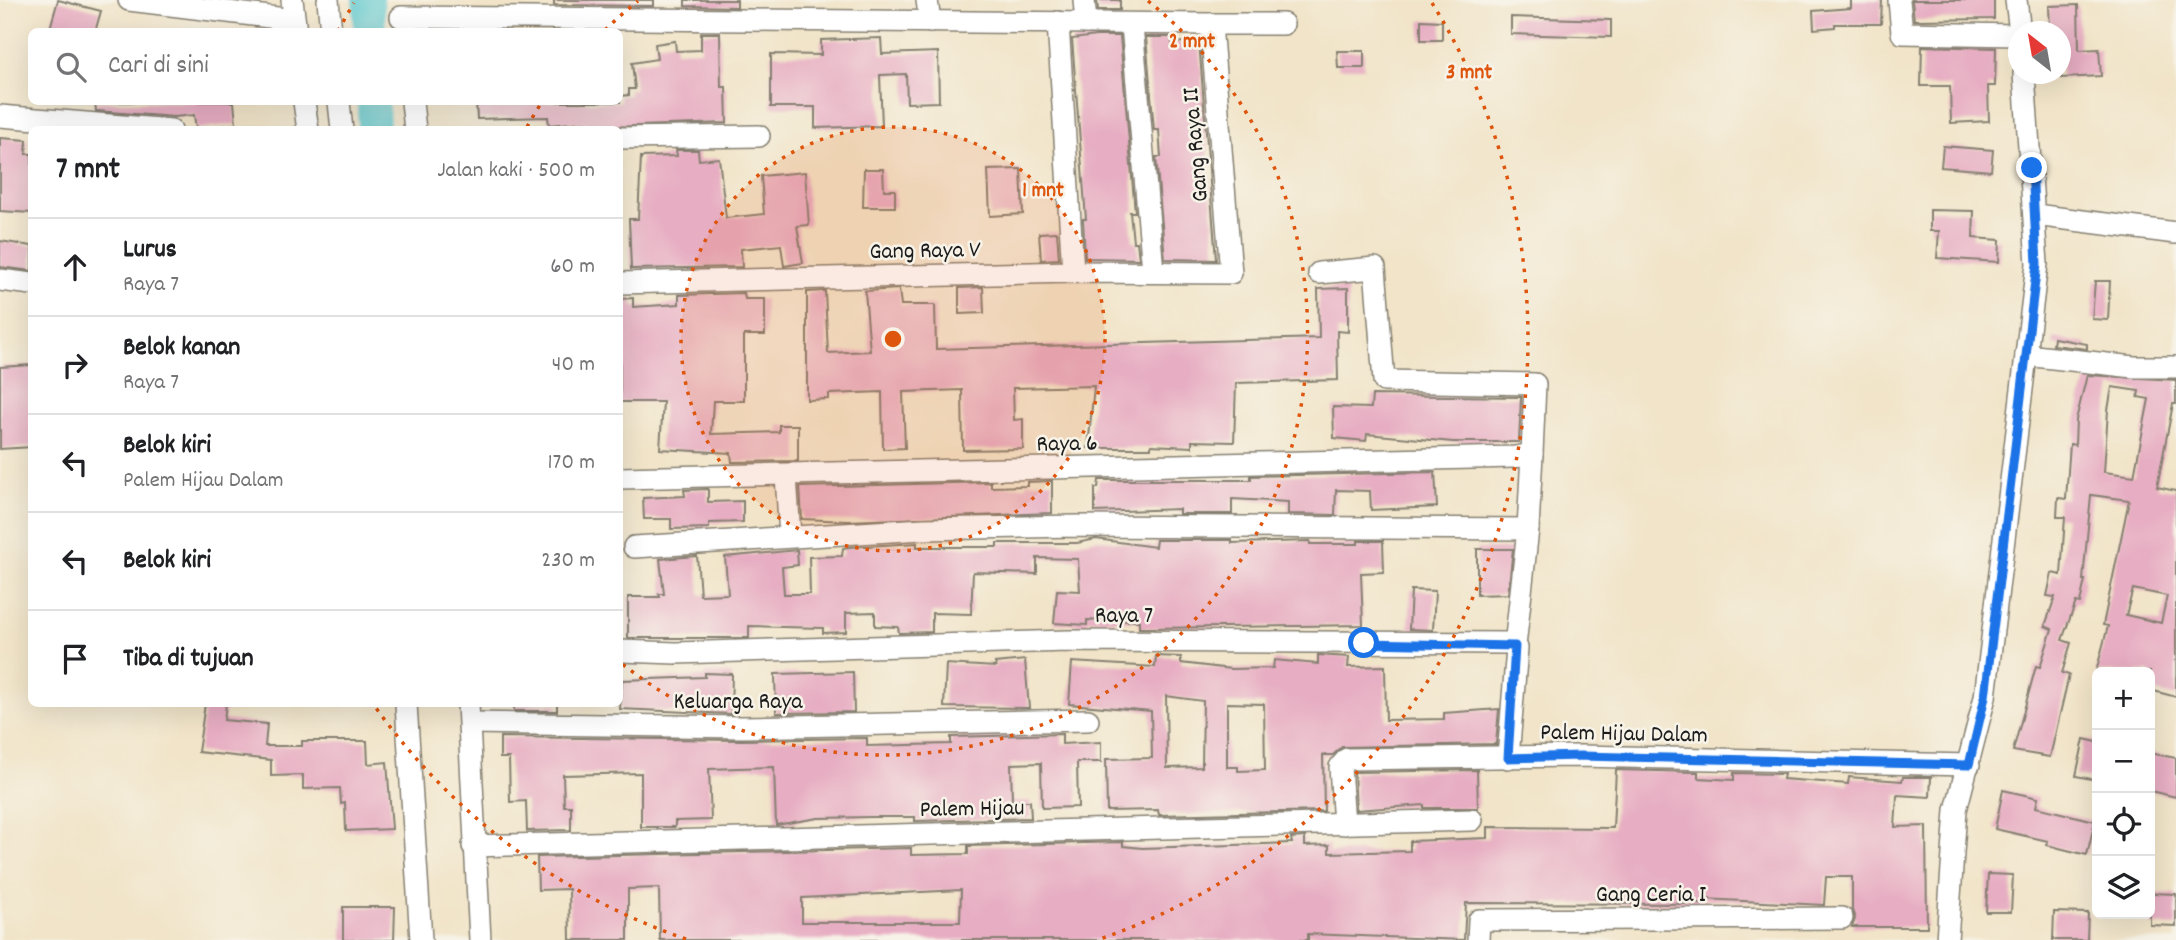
<!DOCTYPE html>
<html lang="id">
<head>
<meta charset="utf-8">
<style>
  body { margin:0; font-family:Dekko,sans-serif; background:#f2f2f2; color:#202124 }
  .controls { position:absolute; right:21px; bottom:21px; display:grid; overflow:hidden; border-radius:10px; box-shadow:0 7px 28px #0002 }
  .controls button { width:63px; height:63px; display:grid; place-items:center; padding:0; border:0; border-bottom:2px solid #e0e0e0; background:#fff; color:#202124; font:35px sans-serif }
  .compass { position:absolute; left:2008px; top:21px; width:63px; height:63px; border-radius:50%; background:#fff; box-shadow:0 7px 28px #0002; rotate:329deg }
  .stop { position:absolute; width:21px; height:21px; margin:-16px; border:5px solid #1a73e8; border-radius:50%; background:#fff }
  .stop.end { background:#1a73e8; border-color:#fff; box-shadow:0 2px 7px #0008 }
  .list { margin:0; padding:0; list-style:none }
  h2 { display:flex; justify-content:space-between; align-items:center; height:91px; margin:0; padding:0 28px; font-size:30px }
  h2 small { font-size:23px; font-weight:400; color:#757577 }
  .list li { display:grid; grid-template-columns:46px 1fr auto; gap:21px; align-items:center; box-sizing:border-box; height:98px; padding:0 28px; border-top:2px solid #e0e0e0 }
  .list b { display:block; font-size:26px; white-space:nowrap }
  .list p { margin:0; font-size:23px; white-space:nowrap; color:#757577 }
  .list em { font-size:23px; font-style:normal; color:#757577 }
  .icon { flex:none; width:38px; height:38px; fill:none; stroke:currentColor; stroke-width:2; stroke-linecap:round; stroke-linejoin:round }
  .map { position:relative; flex:none; width:2176px; height:940px; overflow:hidden }
  .search { position:absolute; background:#fff; box-shadow:0 7px 28px #0002; left:28px; top:28px; width:595px; height:77px; display:flex; align-items:center; gap:18px; box-sizing:border-box; padding:0 24px; border-radius:10px; color:#757577; font-size:26px }
  .panel { position:absolute; background:#fff; box-shadow:0 7px 28px #0002; left:28px; top:126px; width:595px; height:581px; border-radius:10px }
  .map>svg:first-child { display:block }
  .lines { fill:none; stroke-linecap:round; stroke-linejoin:round }
  .river { stroke:#5ac7ce; stroke-width:32 }
  .building { fill:#e7adc2; fill-rule:evenodd }
  .minor-casing { stroke:#868072; stroke-width:24 }
  .minor { stroke:#fff; stroke-width:21 }
  .route { stroke:#1a73e8; stroke-width:9 }
  .ring { fill:none; stroke:#de560d; stroke-width:3.5; stroke-dasharray:3.5 7 }
  .labels { text-anchor:middle; stroke-width:5; stroke-linejoin:round; paint-order:stroke }
  .street-label { font-size:24px; fill:#1c1c1c; stroke:#f7f3e8 }
  .centre { fill:#de560d; stroke:#f7f3e8; stroke-width:3.5 }
  .ring-label { font-size:21px; text-anchor:middle; font-weight:bold; fill:#de560d; stroke:#f7f3e8; stroke-width:5; stroke-linejoin:round; paint-order:stroke }
</style>
</head>
<body>
<div class="map">
<svg width="2176" height="940" viewBox="0 0 2176 940">
  <rect width="100%" height="100%" fill="#f7f3e8"/>
  <filter id="ink" filterUnits="userSpaceOnUse"><feTurbulence type="fractalNoise" baseFrequency=".0143" numOctaves="2"/><feDisplacementMap in="SourceGraphic" scale="14" xChannelSelector="R" yChannelSelector="G"/><feConvolveMatrix kernelMatrix="1 2 1 2 8 2 1 2 1" color-interpolation-filters="sRGB"/></filter>
  <filter id="wash" filterUnits="userSpaceOnUse"><feTurbulence type="fractalNoise" baseFrequency=".00686" numOctaves="4" result="noise"/><feDisplacementMap in="SourceGraphic" scale="28" xChannelSelector="R" yChannelSelector="G"/><feGaussianBlur stdDeviation="1.57" result="paint"/><feColorMatrix in="noise" values="0 0 0 0 0 0 0 0 0 0 0 0 0 0 0 0 0 1.4 0 .05"/><feComposite in="paint" operator="in"/></filter>
  <g filter="url(#wash)">
    <rect width="100%" height="100%" fill="#f1e4c8"/>
    <g class="lines">
      <!-- river -->
      <g class="river">
        <path d="M368 0 370 32"/>
        <path d="M373 102 374 130"/>
      </g>
    </g>
    <g id="blocks">
      <!-- building -->
      <g class="building">
        <path d="M58 0 101 11 95 32H49Z"/>
        <path d="M554 0H654V6L554 5Z"/>
        <path d="M685 0H737V7L685 6Z"/>
        <path d="M1097 0H1120V10H1098Z"/>
        <path d="M1851 0H1882L1881 24H1835V27L1814 29 1813 11 1851 8Z"/>
        <path d="M1912 0H1994V19L1914 20Z"/>
        <path d="M2078 5 2079 50 2099 49 2101 76 2061 78V30H2050L2049 6Z"/>
        <path d="M1511 17 1611 20V37L1511 34Z"/>
        <path d="M1421 20 1442 21V40H1421Z"/>
        <path d="M701 33H720L721 87H726L727 123 608 127H586V122L549 125 548 117 477 119 476 102H620V96L629 95V89H635L632 63 657 59 655 44 675 41 676 51 701 50Z"/>
        <path d="M1096 36H1120L1135 212H1130L1133 242H1137L1139 259 1085 258 1083 219H1086L1072 39Z"/>
        <path d="M1146 37H1171L1172 43 1199 41 1216 260 1165 259 1156 157H1161L1159 130H1154Z"/>
        <path d="M881 38 882 54 938 52 939 102 907 103 906 74 880 75 882 126 815 128V107H771V54L821 55V40Z"/>
        <path d="M1922 46 1996 48 1995 86H1988L1989 121 1951 123 1950 86H1921Z"/>
        <path d="M1337 51H1364V68H1338Z"/>
        <path d="M95 102H234L236 124 196 129 194 115 174 117 96 111Z"/>
        <path d="M0 138 27 140 26 154H32V213L0 211Z"/>
        <path d="M1943 146 1993 150 1991 171 1941 167Z"/>
        <path d="M676 150H698L699 160 719 158 726 218 764 214 761 176 805 172 809 225 797 226 803 263 784 266 781 245 741 249 742 267 631 269 629 219H638L641 157 677 156Z"/>
        <path d="M864 169H883L884 190H895V207H863Z"/>
        <path d="M1021 169 1023 214 990 216 988 170Z"/>
        <path d="M1930 210 1974 211 1973 238 2000 240 1999 262 1937 258 1939 231H1930Z"/>
        <path d="M1057 232 1059 259 1041 260 1039 233Z"/>
        <path d="M0 241 32 246V271L0 267Z"/>
        <path d="M2095 281H2110L2108 320 2092 319Z"/>
        <path d="M983 287 984 313 959 314V288Z"/>
        <path d="M1348 288V332L1337 331 1338 380 1236 383 1234 442 1192 441V447L1151 445V448H1088L1094 386 1013 388 1014 420 1023 419V449L963 450 962 390 903 392 905 448 883 449 882 392 829 394V399L807 400V292L825 291 828 353 870 351 865 291 899 289 901 305H935L936 349 1319 338 1318 289Z"/>
        <path d="M744 293 745 299H765V335H744V401H713L711 434 779 432V425H798V461L732 462 731 453 660 449 663 402H620V299L633 298V307L679 304V295Z"/>
        <path d="M2054 338 2087 344V349L2053 345Z"/>
        <path d="M32 365V447L0 449V367Z"/>
        <path d="M2087 375 2176 380V404H2173L2157 487 2176 491V697L2150 690V672H2096L2108 626 2103 625 2129 500 2091 495 2083 580H2085L2080 603 2076 602 2062 640 2071 643 2062 673 2069 675 2050 757 2013 751 2036 666 2040 667 2052 629 2045 626 2055 597 2047 596 2052 573 2061 575 2065 517H2057L2058 498 2066 499 2070 444 2075 445 2076 420ZM2112 387 2139 391 2138 397 2149 399 2134 476 2104 472 2108 410ZM2133 589 2167 596 2161 623 2126 615Z"/>
        <path d="M1372 395 1521 397 1519 442H1453L1367 434 1366 441 1334 438 1333 407 1371 408Z"/>
        <path d="M1435 472 1437 507 1371 510 1370 491 1336 490 1335 515 1288 514V502L1232 499V514H1179V509L1095 512V488H1098L1099 480H1251V476Z"/>
        <path d="M1052 481V513L848 521 802 519 800 487 991 482V487L1027 486V482Z"/>
        <path d="M708 489V502L743 501V522L709 523V528L671 529V519H644L643 498 685 496 684 490Z"/>
        <path d="M1096 539 1155 547 1156 540H1232V543L1310 541V544H1358V541H1383L1384 572 1361 573 1363 625 1147 628H1139V621L1087 620V625L1054 623 1057 590 1080 591 1078 559 1037 558V574L973 572 971 614 932 613V632L899 633 898 627 875 626V612L846 613V632L823 633V628L749 626V638H628V597H660L659 594H664L660 559 697 556 700 595 728 594 725 557 797 550 798 565 782 567 784 594H810L809 557 842 556 843 548 849 547 917 543V547H997V543H1077Z"/>
        <path d="M1477 549H1513L1508 594 1477 595Z"/>
        <path d="M1411 590 1435 591 1433 630 1409 629Z"/>
        <path d="M1318 655 1349 657 1348 667 1385 666 1386 720 1444 719V713L1499 709 1496 744 1342 747 1333 755H1323L1324 811 1159 815 1158 810 1107 811 1106 759 1152 758 1151 711 1069 704 1072 662 1155 667 1156 656 1181 657V663L1231 669 1273 668 1274 660 1318 664ZM1166 696 1203 701 1202 767 1167 768ZM1227 703 1264 704 1265 770 1238 771V767H1227Z"/>
        <path d="M1025 660 1029 708 944 707 946 664 996 667 995 663Z"/>
        <path d="M853 672 854 712 776 713 775 674Z"/>
        <path d="M705 673 732 674 731 714 620 709 622 680 705 677Z"/>
        <path d="M205 704H226L224 720 267 724 265 746H302V741H367L368 764 387 762 392 829 346 831 345 803 341 804 340 788 303 789V775L271 776V760L198 752Z"/>
        <rect x="514" y="704" width="43" height="7"/>
        <path d="M1062 734V744L1101 742V762H1077L1078 807 1042 808 1041 763 1011 764 1012 801H1030L1031 818 915 821V817H871L818 818 776 825 774 767 738 768 709 769 711 820 675 821V827H641V773L563 775 564 806H571V830L527 831 526 801 510 802 509 758H500V737L742 740 867 738V746L951 744V737Z"/>
        <path d="M2084 739 2097 742V780L2076 776Z"/>
        <path d="M2150 753 2176 758V797L2150 791Z"/>
        <path d="M1477 770 1478 808H1424V805L1356 810 1354 772Z"/>
        <path d="M1616 770 1698 772V778L1734 780V773L1784 774 1783 779 1848 784 1849 777 1902 781 1903 777H1931L1930 797 1897 795 1895 827 1926 826 1927 927H1852L1855 919 1852 910V877H1826L1824 905 1704 899V904L1466 903 1464 940 1308 934V940H660L659 888 628 889V940H570L569 889 538 890 537 857 911 848V855L968 854V846L1123 842V846L1142 848 1292 843 1291 838 1305 837V846L1329 845V853L1410 851V841L1488 838V827L1613 828ZM961 890 960 922H802V898Z"/>
        <path d="M2003 790 2038 798 2036 807 2095 821 2087 855 2047 845 2048 841 1995 829Z"/>
        <path d="M1988 874 2013 875 2011 912H1986Z"/>
        <path d="M2150 893 2176 894V926L2150 925Z"/>
        <path d="M343 907H395L394 940H343Z"/>
        <path d="M2054 912 2088 913 2087 940H2053Z"/>
      </g>
    </g>
  </g>
  <g filter="url(#ink)">
    <use href="#blocks" fill-opacity="0" stroke="#868072" stroke-width="2"/>
    <g class="lines">
      <defs>
        <g id="minor">
          <path d="M129 0 294 20"/>
          <path d="M292 0 296 32"/>
          <path d="M328 0 331 32"/>
          <path d="M927 0 930 22"/>
          <path d="M1084 0 1086 23"/>
          <path d="M1899 0 1902 33 2018 35"/>
          <path d="M2016 0 2020 32"/>
          <path d="M401 17 1211 24 1231 273 1073 272 620 283"/>
          <path d="M1058 22 1073 272"/>
          <path d="M1211 24H1283"/>
          <path d="M1132 25 1153 271"/>
          <path d="M304 102 308 130"/>
          <path d="M339 102 342 130"/>
          <path d="M412 102 415 130"/>
          <path d="M0 116 171 130"/>
          <path d="M620 138 759 136"/>
          <path d="M2035 215 2176 233"/>
          <path d="M1319 273 1375 268 1384 381 1535 384 1532 454"/>
          <path d="M0 280 32 284"/>
          <path d="M2026 355 2134 367H2176"/>
          <path d="M786 476 790 536"/>
          <path d="M620 478 1515 457 1532 454 1528 529"/>
          <path d="M634 547 923 529 1077 526 1528 529 1515 646"/>
          <path d="M620 651 676 653 1068 641 1512 643 1517 648 1508 758"/>
          <path d="M406 704 421 940"/>
          <path d="M468 704 480 940"/>
          <path d="M470 723 742 727 1088 720"/>
          <path d="M1344 824 1340 767 1347 759 1580 756 1969 765"/>
          <path d="M473 846 1472 820"/>
          <path d="M1478 940 1479 920 1842 918"/>
          <path d="M1947 940 1956 810 1985 697 2037 264 2024 74"/>
        </g>
      </defs>
      <!-- minor casing -->
      <use href="#minor" class="minor-casing"/>
      <!-- minor -->
      <use href="#minor" class="minor"/>
    </g>
  </g>
  <g class="lines" filter="url(#ink)">
    <!-- route -->
    <path class="route" d="M1364 643 1515 646 1508 758 1580 756 1969 765 1985 697 2037 264 2032 168"/>
  </g>
  <!-- distance rings -->
  <circle cx="893" cy="339" r="212" fill="#de560d" fill-opacity=".12"/>
  <g class="ring">
    <circle cx="893" cy="339" r="212"/>
    <path d="M527 127A423 423 0 0 1 542 102M605 30A423 423 0 0 1 638 1M1148 1A423 423 0 1 1 621 663"/>
    <path d="M686 939A635 635 0 0 1 376 708M338 31A635 635 0 0 1 354 3M1432 3A635 635 0 0 1 1100 939"/>
  </g>
  <g class="labels">
    <!-- street labels -->
    <g class="street-label">
      <text transform="translate(1194 145) rotate(-95)" y="8">Gang Raya II</text>
      <text transform="translate(925 249) rotate(-1)" y="8">Gang Raya V</text>
      <text transform="translate(1067 442) rotate(-1)" y="8">Raya 6</text>
      <text x="1124" y="622">Raya 7</text>
      <text x="738" y="708">Keluarga Raya</text>
      <text transform="translate(1624 732) rotate(1)" y="8">Palem Hijau Dalam</text>
      <text transform="translate(972 807) rotate(-1)" y="8">Palem Hijau</text>
      <text x="1651" y="901">Gang Ceria I</text>
    </g>
  </g>
  <circle cx="893" cy="339" r="10" class="centre"/>
  <g class="ring-label">
    <text x="1192" y="47">2 mnt</text>
    <text x="1469" y="78">3 mnt</text>
    <text x="1043" y="196">1 mnt</text>
  </g>
</svg>
<div class="controls">
<button>+</button>
<button>−</button>
<button><svg class="icon" aria-label="locate" viewBox="0 0 24 24"><circle cx="12" cy="12" r="6"/><path d="M12 2v4M12 18v4M2 12h4M18 12h4"/></svg></button>
<button><svg class="icon" aria-label="layers" viewBox="0 0 24 24"><path d="M12 4l9 5-9 5-9-5zM3 14l9 5 9-5"/></svg></button>
</div>
<svg class="compass" viewBox="-18 -18 36 36"><path d="M0-13l5 13h-10z" fill="#e53935"/><path d="M0 13l5-13h-10z" fill="#757577"/></svg>
<div class="stop" style="left:1364px;top:643px"></div>
<div class="stop end" style="left:2032px;top:168px"></div>
<div class="search"><svg class="icon" aria-label="search" viewBox="0 0 24 24"><circle cx="10" cy="10" r="6"/><path d="M15 15l6 6"/></svg>Cari di sini</div>
<section class="panel">
<h2>7 mnt<small>Jalan kaki · 500 m</small></h2>
<ul class="list">
<li><svg class="icon" aria-label="ahead" viewBox="0 0 24 24"><path d="M12 20V5M6 11l6-6 6 6"/></svg><div><b>Lurus</b><p>Raya 7</p></div><em>60 m</em></li>
<li><svg class="icon" aria-label="right" viewBox="0 0 24 24"><path d="M7 20v-9h11M14 6l5 5-5 5"/></svg><div><b>Belok kanan</b><p>Raya 7</p></div><em>40 m</em></li>
<li><svg class="icon" aria-label="left" viewBox="0 0 24 24"><path d="M17 20v-9H6M10 6l-5 5 5 5"/></svg><div><b>Belok kiri</b><p>Palem Hijau Dalam</p></div><em>170 m</em></li>
<li><svg class="icon" aria-label="left" viewBox="0 0 24 24"><path d="M17 20v-9H6M10 6l-5 5 5 5"/></svg><div><b>Belok kiri</b></div><em>230 m</em></li>
<li><svg class="icon" aria-label="arrive" viewBox="0 0 24 24"><path d="M6 21V4h12l-3 4 3 4H6"/></svg><div><b>Tiba di tujuan</b></div></li>
</ul>
</section>
</div>
</body>
</html>
